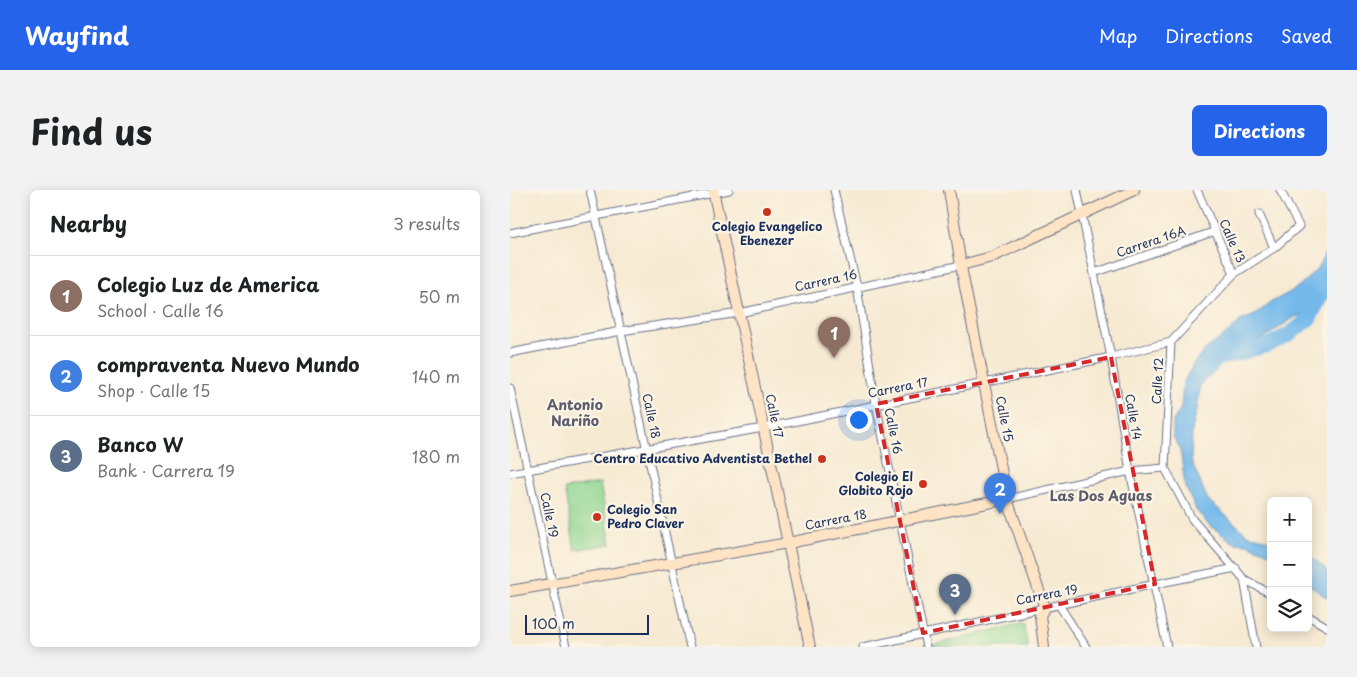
<!DOCTYPE html>
<html lang="en">
<head>
<meta charset="utf-8">
<style>
  body { margin:0; font-family:"Playpen Sans",sans-serif; background:#f2f2f2; color:#202124 }
  .controls { position:absolute; right:15px; bottom:15px; display:grid; overflow:hidden; border-radius:8px; box-shadow:0 2px 12px #0003 }
  .controls button { width:45px; height:45px; display:grid; place-items:center; padding:0; border:0; border-bottom:1px solid #e0e0e0; background:#fff; color:#202124; font:25px sans-serif }
  .scale { position:absolute; left:15px; bottom:12px; width:124px; box-sizing:border-box; padding-left:5px; border:2px solid #1b2f5e; border-top:0; font-size:14px; line-height:18px; white-space:nowrap; color:#1b2f5e; -webkit-text-stroke:4px #fcf5e5; paint-order:stroke }
  .you { position:absolute; left:348px; top:229px; width:18px; height:18px; margin:-12px; border:4px solid #fff; border-radius:50%; background:#1a73e8; box-shadow:0 0 0 8px #1a73e833 }
  .badge { display:grid; place-items:center; width:32px; height:32px; border-radius:50%; background:#2563eb; color:#fff; font-size:16px; font-weight:700 }
  .pin { position:absolute; translate:-50% -41px; filter:drop-shadow(0 1px 2px #0008) }
  .pin::after { content:''; position:absolute; top:26px; width:18px; height:15px; background:inherit; clip-path:polygon(0 0,100% 0,50% 100%) }
  .list { margin:0; padding:0; list-style:none }
  h2 { display:flex; justify-content:space-between; align-items:center; height:65px; margin:0; padding:0 20px; font-size:21px }
  h2 small { font-size:16px; font-weight:400; color:#757577 }
  .list li { display:grid; grid-template-columns:32px 1fr auto; gap:15px; align-items:center; box-sizing:border-box; height:80px; padding:0 20px; border-top:1px solid #e0e0e0 }
  .list b { display:block; font-size:19px; white-space:nowrap }
  .list p { margin:0; font-size:16px; white-space:nowrap; color:#757577 }
  .list em { font-size:16px; font-style:normal; color:#757577 }
  .icon { flex:none; width:28px; height:28px; fill:none; stroke:currentColor; stroke-width:2; stroke-linecap:round; stroke-linejoin:round }
  .map { position:relative; flex:none; width:817px; height:457px; overflow:hidden; border-radius:8px }
  header { display:flex; align-items:center; gap:30px; box-sizing:border-box; height:70px; padding:0 25px; background:#2563eb; color:#fff }
  header strong { font-size:24px }
  nav { display:flex; gap:28px; margin-inline-start:auto; font-size:18px }
  .intro { display:flex; align-items:center; justify-content:space-between; box-sizing:border-box; height:120px; padding:0 30px }
  h1 { margin:0; font-size:35px }
  .button { padding:12px 22px; border-radius:8px; background:#2563eb; color:#fff; font-size:18px; font-weight:700 }
  main { display:flex; gap:30px; padding:0 30px }
  aside { flex:1; background:#fff; border-radius:8px; box-shadow:0 2px 12px #0003 }
  .map>svg:first-child { display:block }
  .green { fill:#8cd48f; stroke:#548276 }
  .water { fill:#74b9eb; stroke:#4874a4 }
  .lines { fill:none; stroke-linecap:round; stroke-linejoin:round }
  .river { stroke:#74b9eb; stroke-width:15 }
  .street-casing { stroke:#687087; stroke-width:9 }
  .secondary-casing { stroke:#687087; stroke-width:12 }
  .street { stroke:#fff; stroke-width:7 }
  .secondary { stroke:#fee4c5; stroke-width:10 }
  .marked { fill:none; stroke:#d62828; stroke-width:4; stroke-dasharray:10 6; stroke-linejoin:round }
  .poi-dot { fill:#c8321e; stroke:#fcf5e5; stroke-width:2 }
  .labels { text-anchor:middle; stroke-width:4.5; stroke-linejoin:round; paint-order:stroke }
  .poi-label { font-size:12px; font-weight:bold; fill:#1b2f5e; stroke:#fcf5e5; text-anchor:end }
  .street-label { font-size:12px; fill:#1b2f5e; stroke:#fcf5e5 }
  .neighbourhood-label { font-size:14px; font-weight:bold; fill:#5c5c6f; stroke:#fcf5e5 }
</style>
</head>
<body>
<header>
<strong>Wayfind</strong>
<nav><a>Map</a><a>Directions</a><a>Saved</a></nav>
</header>
<div class="intro"><h1>Find us</h1><a class="button">Directions</a></div>
<main>
<aside>
<h2>Nearby<small>3 results</small></h2>
<ul class="list">
<li><span class="badge" style="background:#8d6e63">1</span><div><b>Colegio Luz de America</b><p>School · Calle 16</p></div><em>50 m</em></li>
<li><span class="badge" style="background:#3f7fe0">2</span><div><b>compraventa Nuevo Mundo</b><p>Shop · Calle 15</p></div><em>140 m</em></li>
<li><span class="badge" style="background:#5c6f8a">3</span><div><b>Banco W</b><p>Bank · Carrera 19</p></div><em>180 m</em></li>
</ul>
</aside>
<div class="map">
<svg width="817" height="457" viewBox="0 0 817 457">
  <rect width="100%" height="100%" fill="#fcf5e5"/>
  <filter id="ink" filterUnits="userSpaceOnUse"><feTurbulence type="fractalNoise" baseFrequency=".02" numOctaves="2"/><feDisplacementMap in="SourceGraphic" scale="10" xChannelSelector="R" yChannelSelector="G"/><feConvolveMatrix kernelMatrix="1 2 1 2 8 2 1 2 1" color-interpolation-filters="sRGB"/></filter>
  <filter id="wash" filterUnits="userSpaceOnUse"><feTurbulence type="fractalNoise" baseFrequency=".0096" numOctaves="4" result="noise"/><feDisplacementMap in="SourceGraphic" scale="20" xChannelSelector="R" yChannelSelector="G"/><feGaussianBlur stdDeviation="1.12" result="paint"/><feColorMatrix in="noise" values="0 0 0 0 0 0 0 0 0 0 0 0 0 0 0 0 0 1.4 0 .05"/><feComposite in="paint" operator="in"/></filter>
  <g filter="url(#wash)">
    <rect width="100%" height="100%" fill="#f7ead3"/>
    <!-- green -->
    <g class="green">
      <path d="M90 293 101 354 65 360 54 299Z"/>
      <path d="M513 433 518 457H419V456Z"/>
    </g>
    <!-- water -->
    <g class="water">
      <path d="M817 59V101L815 107 801 121 785 127 755 147 736 156 722 159 710 167 690 196 687 220 682 240 681 271 698 310 738 345 755 349 761 353V364L737 354 724 353 698 334 686 320 675 296 670 258 663 247V231L671 218 673 193 684 173 696 159 718 143 730 131 745 125 760 113 784 100 796 90 809 76Z"/>
      <path d="M798 364 817 380V408L798 394Z"/>
    </g>
    <g class="lines">
      <!-- river -->
      <path class="river" d="M696 181 707 169 758 155 780 144 800 128 817 93"/>
    </g>
  </g>
  <g filter="url(#ink)">
    <g class="lines">
      <defs>
        <g id="street">
          <path d="M80 0 180 457"/>
          <path d="M324 0 347 97 366 214 416 457"/>
          <path d="M567 0 601 167 620 281 657 457"/>
          <path d="M687 0 724 84"/>
          <path d="M749 24 764 58"/>
          <path d="M0 43 219 0"/>
          <path d="M584 83 706 41"/>
          <path d="M0 163 111 141 229 123 451 75"/>
          <path d="M0 198 56 457"/>
          <path d="M0 283 253 238 601 167 661 152"/>
          <path d="M497 309 620 281 655 278"/>
          <path d="M734 389 746 457"/>
          <path d="M761 404 734 389 682 329 655 278 661 152 724 84 764 58 789 36 770 0"/>
          <path d="M549 415 576 457"/>
          <path d="M798 426 817 437"/>
          <path d="M353 457 645 394 726 378"/>
        </g>
        <g id="secondary">
          <path d="M203 0 300 457"/>
          <path d="M439 0 452 82 497 309 535 418 530 425 534 457"/>
          <path d="M451 75 482 67 624 0"/>
          <path d="M0 401 278 353 497 309"/>
        </g>
      </defs>
      <!-- street casing -->
      <use href="#street" class="street-casing"/>
      <!-- secondary casing -->
      <use href="#secondary" class="secondary-casing"/>
      <!-- street -->
      <use href="#street" class="street"/>
      <!-- secondary -->
      <use href="#secondary" class="secondary"/>
    </g>
  </g>
  <!-- marked area -->
  <path class="marked" d="M601 167 645 394 413 443 366 214Z"/>
  <!-- markers -->
  <g class="poi-dot">
    <circle cx="257" cy="22" r="5"/>
    <circle cx="312" cy="269" r="5"/>
    <circle cx="413" cy="294" r="5"/>
    <circle cx="87" cy="327" r="5"/>
  </g>
  <g class="labels">
    <!-- poi labels -->
    <g class="poi-label">
      <text x="257" y="41" text-anchor="middle">Colegio Evangelico<tspan x="257" dy="14">Ebenezer</tspan></text>
      <text x="302" y="273">Centro Educativo Adventista Bethel</text>
      <text x="403" y="291">Colegio El<tspan x="403" dy="14">Globito Rojo</tspan></text>
      <text x="97" y="324" text-anchor="start">Colegio San<tspan x="97" dy="14">Pedro Claver</tspan></text>
    </g>
    <!-- street labels -->
    <g class="street-label">
      <text transform="translate(722 51) rotate(66)" y="4">Calle 13</text>
      <text transform="translate(641 52) rotate(-19)" y="4">Carrera 16A</text>
      <text transform="translate(316 91) rotate(-12)" y="4">Carrera 16</text>
      <text transform="translate(648 191) rotate(-87)" y="4">Calle 12</text>
      <text transform="translate(388 198) rotate(-11)" y="4">Carrera 17</text>
      <text transform="translate(141 226) rotate(78)" y="4">Calle 18</text>
      <text transform="translate(264 226) rotate(78)" y="4">Calle 17</text>
      <text transform="translate(623 227) rotate(80)" y="4">Calle 14</text>
      <text transform="translate(494 229) rotate(79)" y="4">Calle 15</text>
      <text transform="translate(383 241) rotate(79)" y="4">Calle 16</text>
      <text transform="translate(39 325) rotate(78)" y="4">Calle 19</text>
      <text transform="translate(326 330) rotate(-11)" y="4">Carrera 18</text>
      <text transform="translate(537 405) rotate(-11)" y="4">Carrera 19</text>
    </g>
    <!-- neighbourhood labels -->
    <g class="neighbourhood-label">
      <text x="65" y="220">Antonio<tspan x="65" dy="16">Nariño</tspan></text>
      <text x="591" y="311">Las Dos Aguas</text>
    </g>
  </g>
</svg>
<div class="controls">
<button>+</button>
<button>−</button>
<button><svg class="icon" aria-label="layers" viewBox="0 0 24 24"><path d="M12 4l9 5-9 5-9-5zM3 14l9 5 9-5"/></svg></button>
</div>
<div class="scale">100 m</div>
<div class="you"></div>
<div class="pin badge" style="left:324px;top:168px;background:#8d6e63">1</div>
<div class="pin badge" style="left:490px;top:324px;background:#3f7fe0">2</div>
<div class="pin badge" style="left:445px;top:425px;background:#5c6f8a">3</div>
</div>
</main>
</body>
</html>
